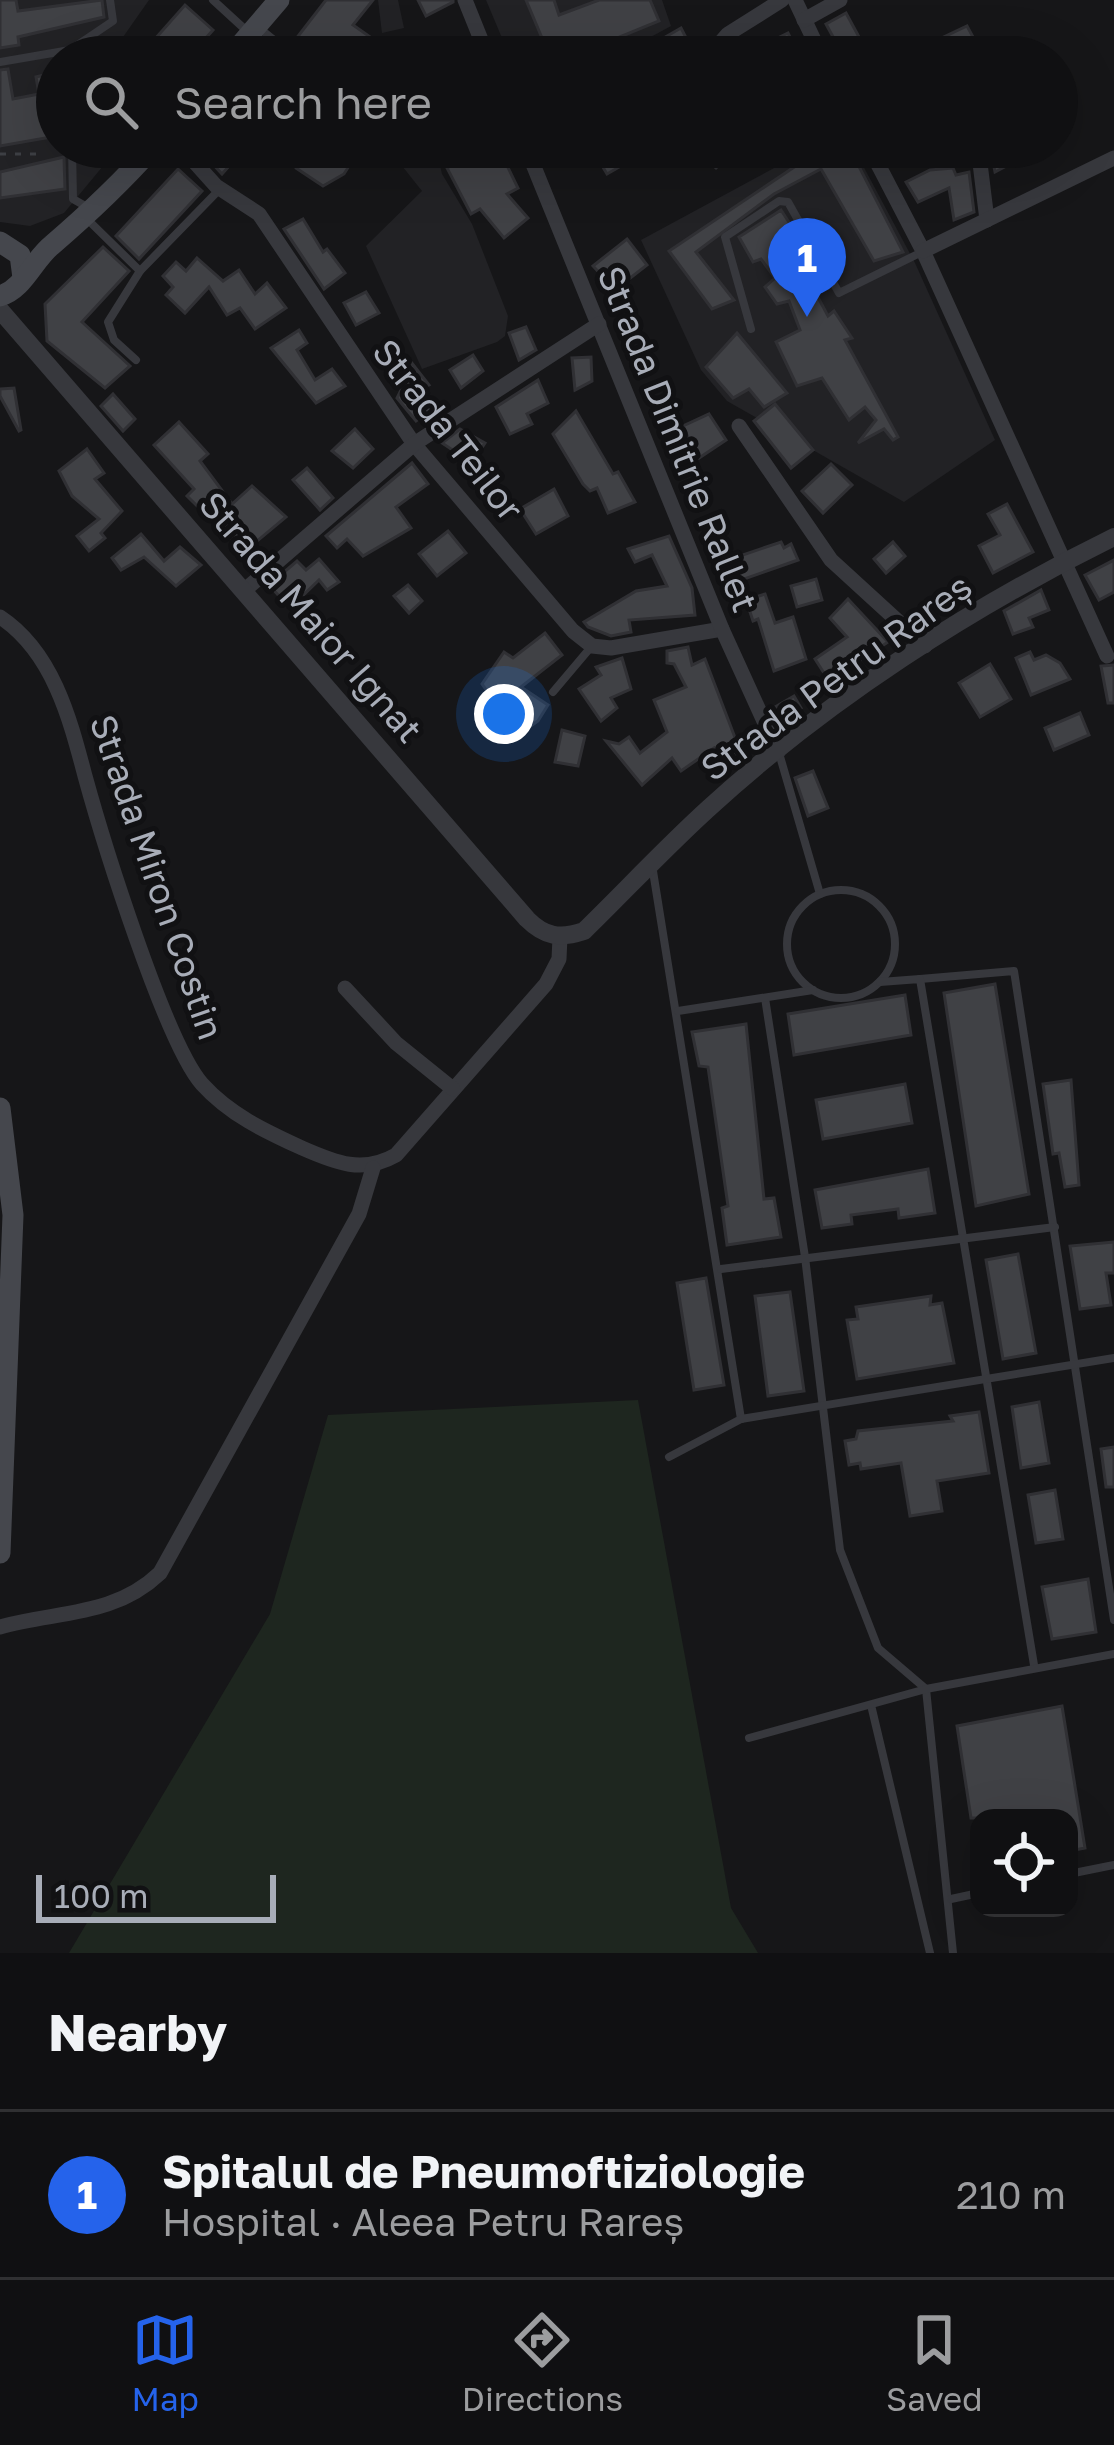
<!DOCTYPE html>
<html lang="en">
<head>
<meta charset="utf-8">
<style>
  body { margin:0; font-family:"Golos Text",sans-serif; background:#19191b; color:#f1f3f6 }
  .controls { position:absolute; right:36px; bottom:36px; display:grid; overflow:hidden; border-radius:24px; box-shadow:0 12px 48px #0002 }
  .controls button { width:108px; height:108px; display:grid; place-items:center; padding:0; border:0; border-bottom:3px solid #303032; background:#101012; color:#f1f3f6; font:60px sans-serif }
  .scale { position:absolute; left:36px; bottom:30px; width:240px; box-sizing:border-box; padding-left:12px; border:6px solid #a8adb8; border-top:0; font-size:33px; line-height:42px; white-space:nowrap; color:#a8adb8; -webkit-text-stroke:9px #111113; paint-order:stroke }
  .you { position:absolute; left:504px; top:714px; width:42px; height:42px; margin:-30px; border:9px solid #fff; border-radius:50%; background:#1a73e8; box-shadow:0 0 0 18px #1a73e833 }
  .badge { display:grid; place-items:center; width:78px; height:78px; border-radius:50%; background:#2563eb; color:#fff; font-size:39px; font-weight:700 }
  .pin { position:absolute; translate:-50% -99px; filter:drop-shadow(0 3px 6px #0008) }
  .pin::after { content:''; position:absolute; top:63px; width:42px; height:36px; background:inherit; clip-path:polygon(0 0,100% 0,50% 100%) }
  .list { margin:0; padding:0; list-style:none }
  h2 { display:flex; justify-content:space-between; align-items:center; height:156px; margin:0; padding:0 48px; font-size:51px }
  h2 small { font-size:39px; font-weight:400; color:#9c9d9f }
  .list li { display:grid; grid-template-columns:78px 1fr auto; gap:36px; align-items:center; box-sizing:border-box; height:168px; padding:0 48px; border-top:3px solid #303032 }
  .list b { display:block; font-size:45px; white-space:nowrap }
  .list p { margin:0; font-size:39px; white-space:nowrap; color:#9c9d9f }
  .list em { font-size:39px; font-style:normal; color:#9c9d9f }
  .icon { flex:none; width:66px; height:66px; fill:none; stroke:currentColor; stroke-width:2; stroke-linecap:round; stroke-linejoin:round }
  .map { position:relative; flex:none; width:1114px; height:1953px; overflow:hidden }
  .search { position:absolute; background:#101012; box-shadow:0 12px 48px #0002; left:36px; right:36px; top:36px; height:132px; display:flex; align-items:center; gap:30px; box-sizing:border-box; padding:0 42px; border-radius:66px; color:#9c9d9f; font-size:45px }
  .sheet { height:324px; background:#101012 }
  nav { display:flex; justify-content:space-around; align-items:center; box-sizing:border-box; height:168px; border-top:3px solid #303032; background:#101012; font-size:33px; color:#9c9d9f }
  nav a { display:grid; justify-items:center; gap:6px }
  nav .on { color:#2563eb }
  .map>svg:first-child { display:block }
  .built { fill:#222225 }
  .green { fill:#1e261f }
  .building { fill:#404145; stroke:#303034; stroke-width:3 }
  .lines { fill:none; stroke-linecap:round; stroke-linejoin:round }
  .path { stroke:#3d3f44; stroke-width:3; stroke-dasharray:6 9; stroke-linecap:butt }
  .service { stroke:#37383d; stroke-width:8 }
  .minor { stroke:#37383d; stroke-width:15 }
  .tertiary { stroke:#37383d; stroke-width:18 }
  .secondary { stroke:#45474d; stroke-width:21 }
  .labels { text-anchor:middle; stroke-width:10; stroke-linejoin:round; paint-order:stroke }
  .street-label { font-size:36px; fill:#a8adb8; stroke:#111113 }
</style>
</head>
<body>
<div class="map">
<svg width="1114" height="1953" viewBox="0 0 1114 1953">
  <rect width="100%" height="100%" fill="#161618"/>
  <!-- built -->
  <g class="built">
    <path d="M0 0H149L109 57H57V147H100L108 160 64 213 30 226 0 222Z"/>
    <path d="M378 0H398L404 28 382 33Z"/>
    <path d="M486 0H662L671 26 614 57H510Z"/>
    <path d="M387 147H436L442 174 472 224 508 316 505 336 497 342 422 369 366 246 422 191Z"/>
    <path d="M813 147H853L915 263 995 440 904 502 727 401 701 370 641 240Z"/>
  </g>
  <!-- green -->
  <path class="green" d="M638 1400 731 1908 758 1953H69L270 1614 328 1415Z"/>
  <!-- building -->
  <g class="building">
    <path d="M0 0H16L18 11 102 0 104 17 18 37 19 45 0 48Z"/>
    <path d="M326 0H373L353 25 383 46 373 57H303L292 44Z"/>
    <path d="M418 0H453V2L426 16Z"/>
    <path d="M526 0H554L559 15 599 0H650L659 21 571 57H550Z"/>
    <path d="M185 5 213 30 189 57H139Z"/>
    <path d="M846 13 859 37 839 48 826 24Z"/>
    <path d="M967 26 979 48 960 57H935L929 44Z"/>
    <path d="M681 28 696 57H629L660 40Z"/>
    <path d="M788 33 800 57H739Z"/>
    <path d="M8 69 13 99 39 94 36 77 57 72V136L0 146V70Z"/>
    <path d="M197 147H246L222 174Z"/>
    <path d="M292 147H361L344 174 323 186 296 168Z"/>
    <path d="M489 147H498L518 188 507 194 528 218 504 238 480 209 471 214 447 168Z"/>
    <path d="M591 147H654L607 174Z"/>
    <path d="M693 147H737L716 168Z"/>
    <path d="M824 147H849L903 252 874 261 821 169 774 194 696 252 734 300 712 309 669 251Z"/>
    <path d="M990 147H1042L995 172Z"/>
    <path d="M64 157 65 189 0 198V172Z"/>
    <path d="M953 168 956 175 969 172 974 212 954 220 949 188 918 202 906 182 930 170Z"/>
    <path d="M178 169 202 191 139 259 116 236Z"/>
    <path d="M781 210 794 230 786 233 803 267 812 263 820 281 813 288 828 316 834 311 852 338 845 340 898 437 893 440 884 429 858 443 876 420 865 407 849 420 822 378 797 386 776 342 800 330 789 301 777 304 765 287 775 278 761 259 753 262 739 237Z"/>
    <path d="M303 219 323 252 327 249 345 273 324 289 284 229Z"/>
    <path d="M627 239 647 265 620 286 614 276 608 282 593 266Z"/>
    <path d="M103 247 129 271 82 322 130 366 105 388 47 341 45 304Z"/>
    <path d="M197 258 223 281 239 270 255 294 267 283 286 308 255 329 240 308 227 315 209 287 185 313 166 295 173 287 163 276 176 262 186 271Z"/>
    <path d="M366 292 379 313 356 325 344 303Z"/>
    <path d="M526 327 536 350 519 360 509 333Z"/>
    <path d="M299 330 307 343 297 350 315 380 332 369 345 386 316 403 271 348Z"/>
    <path d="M737 333 787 393 764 407 749 389 733 398 706 367Z"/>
    <path d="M473 355 483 371 461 388 450 370Z"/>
    <path d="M591 357 592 381 575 390 572 358Z"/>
    <path d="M411 362 429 385 419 390 435 407 416 421 397 398 403 386 395 375Z"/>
    <path d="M538 380 548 403 527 414 532 424 510 434 496 407Z"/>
    <path d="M14 388 21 430 19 431 0 396V389Z"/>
    <path d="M113 394 135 419 123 431 101 406Z"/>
    <path d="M775 404 813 450 791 468 754 421Z"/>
    <path d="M576 411 613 474 618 472 635 502 608 513 597 488 590 491 583 484 553 434Z"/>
    <path d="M709 414 726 440 699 458 686 446 689 440 683 426Z"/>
    <path d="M179 422 208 454 200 461 232 504 252 486 286 517 244 552 187 496 194 489 154 445Z"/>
    <path d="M355 429 373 449 353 468 332 451Z"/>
    <path d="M460 429 485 443 472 463 442 443Z"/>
    <path d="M87 449 104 473 95 479 122 511 101 533 105 538 89 551 77 536 99 519 72 496 59 471Z"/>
    <path d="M412 463 428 484 396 507 411 528 363 556 347 539 337 548 326 536Z"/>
    <path d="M831 464 852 485 823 513 802 491Z"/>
    <path d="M307 468 333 498 320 510 293 480Z"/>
    <path d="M554 489 568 516 536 534 520 509Z"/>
    <path d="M1007 504 1033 552 993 573 979 546 1000 535 988 514Z"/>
    <path d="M448 531 466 553 437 576 419 554Z"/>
    <path d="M141 534 164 561 180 547 201 565 176 586 144 557 121 570 112 558Z"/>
    <path d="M669 536 692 588 695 615 629 620 631 632 611 636 588 627 584 622 636 591 667 586 652 555 635 562 628 549Z"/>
    <path d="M781 542 784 548 791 544 798 560 730 584 725 561Z"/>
    <path d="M893 542 905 556 886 573 874 559Z"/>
    <path d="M319 559 339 582 327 590 319 580 290 608 269 585 297 561 306 570Z"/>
    <path d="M1114 560V592L1099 600 1085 575Z"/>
    <path d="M816 579 822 600 797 607 791 586Z"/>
    <path d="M408 585 422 601 409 613 394 596Z"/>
    <path d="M1041 590 1049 610 1029 618 1033 627 1013 634 1004 611Z"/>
    <path d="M765 594 775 623 793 617 806 659 774 671 758 619 753 621 746 600Z"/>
    <path d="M848 599 888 642 829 681 815 659 847 637 830 618Z"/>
    <path d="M545 633 562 655 521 687 548 705 538 721 518 735 482 684 504 652 513 658Z"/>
    <path d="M688 647 692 665 705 659 742 756 722 765 714 748 681 771 672 758 642 785 606 741 619 744 629 737 640 753 667 732 654 700 686 687 674 664 667 663V651Z"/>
    <path d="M1030 652 1034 660 1046 655 1060 663 1070 679 1031 695 1016 658Z"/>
    <path d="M622 658 631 689 611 698 617 708 601 721 579 689 601 675 596 667Z"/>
    <path d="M990 664 1011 699 980 717 959 683Z"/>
    <path d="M1114 665V703H1108L1101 666Z"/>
    <path d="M794 696 801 708 782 719 775 707Z"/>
    <path d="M1080 713 1089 735 1054 750 1045 728Z"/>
    <path d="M562 730 585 736 578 766 555 762Z"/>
    <path d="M813 771 828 808 808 816 795 778Z"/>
    <path d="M995 984 1029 1194 976 1206 944 993Z"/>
    <path d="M905 995 911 1035 794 1055 788 1014Z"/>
    <path d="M746 1024 764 1199 774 1198 781 1237 727 1245 722 1208 728 1206 708 1067 699 1066 692 1032Z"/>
    <path d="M1071 1080 1079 1185 1065 1187 1059 1153 1053 1154 1043 1084Z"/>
    <path d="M905 1084 912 1123 823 1139 816 1100Z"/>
    <path d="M928 1169 935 1213 899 1218 898 1209 851 1215 852 1224 822 1228 815 1190Z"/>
    <path d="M1114 1242V1273H1106L1111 1305 1080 1309 1070 1246Z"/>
    <path d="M1018 1254 1036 1353 1003 1359 986 1260Z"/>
    <path d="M706 1278 724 1385 694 1390 677 1283Z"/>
    <path d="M790 1292 804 1391 768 1396 755 1296Z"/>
    <path d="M931 1296 930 1305 942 1303 954 1363 857 1379 847 1320 858 1319 856 1307Z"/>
    <path d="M1039 1402 1049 1463 1021 1468 1012 1407Z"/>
    <path d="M979 1412 989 1473 937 1481 942 1511 910 1516 901 1463 861 1469 860 1463 849 1465 845 1441 856 1439 858 1431 953 1421 950 1416Z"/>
    <path d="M1114 1447V1487H1106L1101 1449Z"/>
    <path d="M1055 1490 1063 1539 1036 1543 1028 1495Z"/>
    <path d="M1088 1579 1096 1632 1052 1639 1042 1587Z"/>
    <path d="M1062 1706 1085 1848 1069 1851V1818H971L957 1726Z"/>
  </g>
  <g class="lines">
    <!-- path -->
    <path class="path" d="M0 154H40"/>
    <!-- service -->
    <g class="service">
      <path d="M213 0 249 33"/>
      <path d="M258 27 295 57"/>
      <path d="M70 57V50L113 21 110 0"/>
      <path d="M0 62 70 50"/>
      <path d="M72 147 73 199 87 207"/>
      <path d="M404 147 410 155"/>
      <path d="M87 219 140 271 108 322 114 340 136 360"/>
      <path d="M140 271 218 191"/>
      <path d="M751 329 725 237 779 201 788 202 839 293 922 252"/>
      <path d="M553 692 591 647"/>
      <path d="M779 753 820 894"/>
      <path d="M652 865 741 1419"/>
      <circle cx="841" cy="944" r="54"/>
      <path d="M920 979 1014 971 1114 1620"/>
      <path d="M880 982 920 979 1034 1665"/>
      <path d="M765 998 805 1257 840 1550 878 1648 926 1689 953 1953"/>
      <path d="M678 1011 813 990"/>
      <path d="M721 1269 1055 1227"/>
      <path d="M669 1457 741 1419 1114 1358"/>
      <path d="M871 1705 930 1953"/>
      <path d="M749 1738 926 1689 1114 1654"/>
      <path d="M1069 1874 1114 1865"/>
      <path d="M951 1899 979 1893"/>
    </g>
    <!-- minor -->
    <g class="minor">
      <path d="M465 0 488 57"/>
      <path d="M795 0 822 57"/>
      <path d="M804 20 840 0"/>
      <path d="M708 57 728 34 782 0"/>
      <path d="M181 147 216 186 259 214 414 444 573 631 592 646 611 648 722 629"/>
      <path d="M526 147 722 629 778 752"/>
      <path d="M869 147 923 251 1107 656"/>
      <path d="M978 147 987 220"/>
      <path d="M923 251 1114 158"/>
      <path d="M739 426 831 560 925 646"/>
      <path d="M246 589 414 444 599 324"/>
      <path d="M0 617C53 652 70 719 85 776 102 838 165 1042 202 1084 230 1115 265 1131 302 1148 336 1163 363 1174 396 1155L546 984 559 959 560 937"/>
      <path d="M345 988 396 1043 453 1089"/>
      <path d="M0 1627C57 1611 114 1617 160 1573L359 1214 373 1168"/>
    </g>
    <!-- tertiary -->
    <path class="tertiary" d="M0 310 527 919C545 937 560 939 584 931 626 890 666 847 709 808 827 700 971 607 1114 537"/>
    <!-- secondary -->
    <g class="secondary">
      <path d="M230 57 279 0"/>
      <path d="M0 242 20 255 23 278"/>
      <path d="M0 296C24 289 33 260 52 245 88 214 121 183 153 147"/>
      <path d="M0 1108 13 1215 0 1553"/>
    </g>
  </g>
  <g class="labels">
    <!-- street labels -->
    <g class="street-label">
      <text transform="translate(448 430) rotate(52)" y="13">Strada Teilor</text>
      <text transform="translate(678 439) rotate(68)" y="13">Strada Dimitrie Rallet</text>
      <text transform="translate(311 617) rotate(49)" y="13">Strada Maior Ignat</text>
      <text transform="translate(836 677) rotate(-36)" y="13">Strada Petru Rareș</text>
      <text transform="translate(157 877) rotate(71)" y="13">Strada Miron Costin</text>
    </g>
  </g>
</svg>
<div class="controls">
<button><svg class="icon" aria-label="locate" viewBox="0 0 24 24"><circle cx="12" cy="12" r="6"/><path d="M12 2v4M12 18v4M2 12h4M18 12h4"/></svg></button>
</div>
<div class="scale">100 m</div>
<div class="you"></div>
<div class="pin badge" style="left:807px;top:317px">1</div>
<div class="search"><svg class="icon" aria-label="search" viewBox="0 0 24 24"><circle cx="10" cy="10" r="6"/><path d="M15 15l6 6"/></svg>Search here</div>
</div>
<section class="sheet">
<h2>Nearby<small></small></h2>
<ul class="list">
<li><span class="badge">1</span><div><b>Spitalul de Pneumoftiziologie</b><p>Hospital · Aleea Petru Rareș</p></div><em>210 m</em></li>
</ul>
</section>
<nav>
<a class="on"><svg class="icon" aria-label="map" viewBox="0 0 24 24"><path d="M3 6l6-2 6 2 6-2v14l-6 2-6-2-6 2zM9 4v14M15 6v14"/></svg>Map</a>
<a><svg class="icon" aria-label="directions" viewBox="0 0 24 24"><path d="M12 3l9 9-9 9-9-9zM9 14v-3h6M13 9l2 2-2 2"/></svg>Directions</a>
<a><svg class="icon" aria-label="saved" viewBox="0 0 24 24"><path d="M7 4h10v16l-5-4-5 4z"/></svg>Saved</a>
</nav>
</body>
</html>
